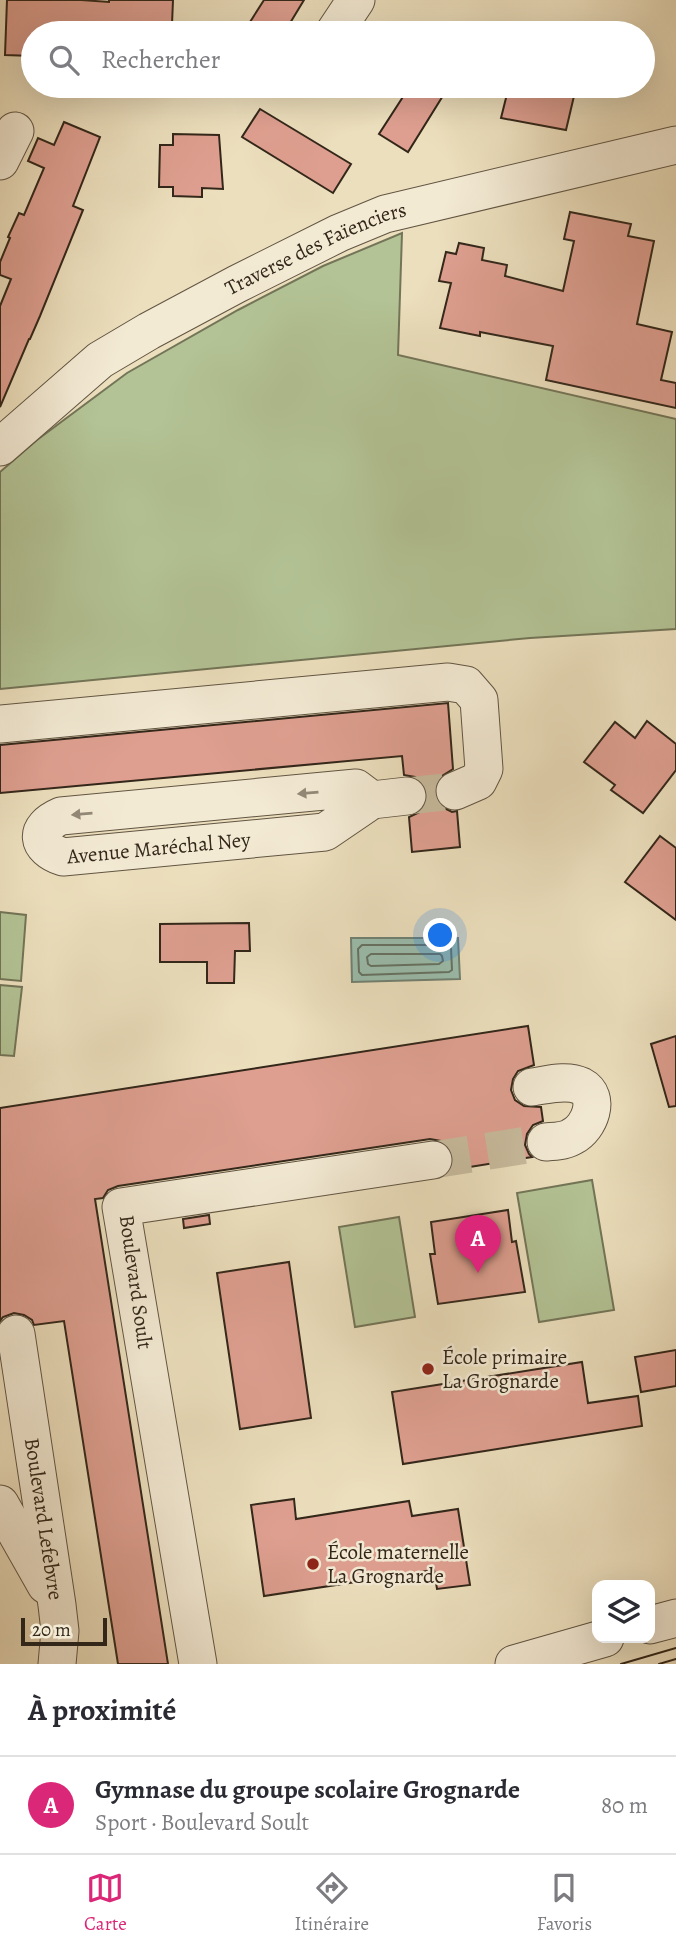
<!DOCTYPE html>
<html lang="fr">
<head>
<meta charset="utf-8">
<style>
  body { margin:0; font-family:Alegreya,serif; background:#f7f7f7; color:#2b2b33 }
  .controls { position:absolute; right:21px; bottom:21px; display:grid; overflow:hidden; border-radius:14px; box-shadow:0 7px 28px #0002 }
  .controls button { width:63px; height:63px; display:grid; place-items:center; padding:0; border:0; border-bottom:2px solid #e1e1e2; background:#fff; color:#2b2b33; font:35px sans-serif }
  .scale { position:absolute; left:21px; bottom:18px; width:86px; box-sizing:border-box; padding-left:7px; border:4px solid #33271a; border-top:0; font-size:19px; line-height:24px; white-space:nowrap; color:#33271a; -webkit-text-stroke:5px #f3ead4; paint-order:stroke }
  .you { position:absolute; left:441px; top:936px; width:24px; height:24px; margin:-18px; border:5px solid #fff; border-radius:50%; background:#1a73e8; box-shadow:0 0 0 10px #1a73e833 }
  .badge { display:grid; place-items:center; width:46px; height:46px; border-radius:50%; background:#db2777; color:#fff; font-size:23px; font-weight:700 }
  .pin { position:absolute; translate:-50% -58px; filter:drop-shadow(0 2px 4px #0008) }
  .pin::after { content:''; position:absolute; top:37px; width:24px; height:21px; background:inherit; clip-path:polygon(0 0,100% 0,50% 100%) }
  .list { margin:0; padding:0; list-style:none }
  h2 { display:flex; justify-content:space-between; align-items:center; height:91px; margin:0; padding:0 28px; font-size:30px }
  h2 small { font-size:23px; font-weight:400; color:#7c7c81 }
  .list li { display:grid; grid-template-columns:46px 1fr auto; gap:21px; align-items:center; box-sizing:border-box; height:98px; padding:0 28px; border-top:2px solid #e1e1e2 }
  .list b { display:block; font-size:26px; white-space:nowrap }
  .list p { margin:0; font-size:23px; white-space:nowrap; color:#7c7c81 }
  .list em { font-size:23px; font-style:normal; color:#7c7c81 }
  .icon { flex:none; width:38px; height:38px; fill:none; stroke:currentColor; stroke-width:2; stroke-linecap:round; stroke-linejoin:round }
  .map { position:relative; flex:none; width:676px; height:1664px; overflow:hidden }
  .search { position:absolute; background:#fff; box-shadow:0 7px 28px #0002; left:21px; right:21px; top:21px; height:77px; display:flex; align-items:center; gap:18px; box-sizing:border-box; padding:0 24px; border-radius:38px; color:#7c7c81; font-size:26px }
  .sheet { height:189px; background:#fff }
  nav { display:flex; justify-content:space-around; align-items:center; box-sizing:border-box; height:98px; border-top:2px solid #e1e1e2; background:#fff; font-size:19px; color:#7c7c81 }
  nav a { display:grid; justify-items:center; gap:4px }
  nav .on { color:#db2777 }
  .map>svg:first-child { display:block }
  .green { fill:#b3c395; stroke:#737558; stroke-width:2 }
  .water { fill:#9abdac; stroke:#718172; stroke-width:2 }
  .lines { fill:none; stroke-linecap:round; stroke-linejoin:round }
  .shore { stroke:#667263; stroke-width:2 }
  .building { fill:#de9f90; stroke:#33271a; stroke-width:2 }
  .minor-tunnel { stroke:#c7ba9c; stroke-width:37; stroke-dasharray:37 18; stroke-linecap:butt }
  .minor-casing { stroke:#615543; stroke-width:39 }
  .minor { stroke:#f3ead4; stroke-width:37 }
  .tram { stroke:#33271a; stroke-width:2 }
  .oneway { fill:#938877 }
  .poi-dot { fill:#8f2418; stroke:#f3ead4; stroke-width:2.5 }
  .labels { text-anchor:middle; stroke-width:5; stroke-linejoin:round; paint-order:stroke }
  .street-label { font-size:21px; fill:#33271a; stroke:#f3ead4 }
  .poi-label { font-size:21px; fill:#33271a; stroke:#f3ead4; text-anchor:start }
</style>
</head>
<body>
<div class="map">
<svg width="676" height="1664" viewBox="0 0 676 1664">
  <rect width="100%" height="100%" fill="#ecdfbd"/>
  <filter id="stains"><feTurbulence type="fractalNoise" baseFrequency=".00286" numOctaves="4"/><feColorMatrix values="0 0 0 0 .2 0 0 0 0 .09 0 0 0 0 .02 0 0 0 .5 -.17"/></filter>
  <radialGradient id="worn" r=".72"><stop offset=".6" stop-color="#630" stop-opacity="0"/><stop offset="1" stop-color="#630" stop-opacity=".3"/></radialGradient>
  <!-- green -->
  <g class="green">
    <path d="M402 233 398 355 676 419V629L530 638 0 689V472L37 440 127 373 238 310 323 266Z"/>
    <path d="M0 912 26 915 21 981 0 979Z"/>
    <path d="M0 985 22 987 14 1056 0 1055Z"/>
    <path d="M592 1180 614 1310 539 1322 517 1193Z"/>
    <path d="M399 1217 415 1317 355 1327 339 1227Z"/>
  </g>
  <!-- water -->
  <path class="water" d="M351 938H458L460 979 352 982Z"/>
  <g class="lines">
    <!-- shore -->
    <g class="shore">
      <path d="M362 945H449L451 948 452 970 449 972 362 975 359 972 358 949Z"/>
      <path d="M371 954H440L442 956 443 961 439 964 371 966 368 964 367 957Z"/>
    </g>
  </g>
  <!-- building -->
  <g class="building">
    <path d="M7 0H81L109 2V0H173L172 24 164 23 163 33H33V56L5 55Z"/>
    <path d="M264 0H304L284 33H243Z"/>
    <path d="M410 86H449L408 152 379 134Z"/>
    <path d="M509 86H519L574 96 566 130 501 118Z"/>
    <path d="M260 109 351 164 333 193 242 137Z"/>
    <path d="M64 122 100 137 73 206 83 210 40 316 30 339H29L0 407V306L11 279 0 275V262L10 238 8 237 19 213 24 215 44 168 28 161 38 138 54 145Z"/>
    <path d="M173 134 219 135 223 189 202 188V197L173 196V187H159L160 145H173Z"/>
    <path d="M570 212 631 224 628 236 654 241 637 324 672 332 661 380 676 383V408L546 380 553 346 480 332V336L440 328 451 283 439 281 446 252 456 254 459 243 484 248 482 260 507 265 505 276 563 291 574 241 564 239Z"/>
    <path d="M448 703 453 769 439 778 434 789 436 799 442 807 452 812 457 811 460 847 412 852 409 817 420 812 426 804 428 794 423 783 415 777 404 775 402 756 0 793V745Z"/>
    <path d="M647 721 676 744V770L643 813 611 790 615 785 584 762 615 722 635 738Z"/>
    <path d="M660 836 676 848V920L625 882Z"/>
    <path d="M249 923 250 951H235L234 983H207V962H160V924Z"/>
    <path d="M528 1026 534 1065 518 1071 513 1079 511 1090 515 1100 524 1106 541 1107 543 1121 533 1125 527 1134 525 1145 529 1154 532 1157 451 1170 454 1158 450 1147 441 1141 430 1139 118 1186 108 1190 103 1198 95 1199 168 1664H118L64 1321 34 1325 32 1320 24 1315 14 1313 3 1317 0 1321V1108Z"/>
    <path d="M676 1036V1106L669 1107 651 1044Z"/>
    <path d="M508 1210 512 1242 516 1241 525 1292 438 1304 430 1254H435L431 1222Z"/>
    <path d="M209 1215 210 1224 184 1228 183 1219Z"/>
    <path d="M289 1262 311 1418 240 1429 217 1273Z"/>
    <path d="M676 1350V1386L641 1392 635 1357Z"/>
    <path d="M582 1362 588 1403 638 1396 642 1426 403 1464 392 1392Z"/>
    <path d="M294 1499 296 1519 409 1501 412 1516 458 1509 470 1585 437 1589 434 1570 264 1596 251 1505Z"/>
  </g>
  <g class="lines">
    <!-- minor-tunnel -->
    <g class="minor-tunnel">
      <path d="M407 796 455 791"/>
      <path d="M433 1160 546 1142"/>
    </g>
    <defs>
      <g id="minor">
        <path d="M334 33 356 0"/>
        <path d="M0 161 15 131"/>
        <path id="s1" d="M0 447 100 360 149 331 237 284 339 233 385 214 676 145"/>
        <path d="M0 724 448 682 466 685 479 700 484 769 478 781 455 791"/>
        <path id="s2" d="M372 800 356 788 61 816C33 828 36 848 63 857L325 832 372 800 407 796"/>
        <path d="M532 1087C547 1085 566 1079 581 1086 602 1097 589 1128 573 1136 566 1141 555 1141 546 1142"/>
        <path id="s3" d="M16 1334 57 1605 60 1631 57 1664"/>
        <path d="M0 1504 46 1585"/>
        <path d="M650 1625 676 1618"/>
        <path d="M198 1664 121 1207 433 1160"/>
        <path d="M514 1664 605 1638"/>
      </g>
    </defs>
    <!-- minor casing -->
    <use href="#minor" class="minor-casing"/>
    <!-- minor -->
    <use href="#minor" class="minor"/>
    <!-- tram -->
    <g class="tram">
      <path d="M621 1664 676 1648"/>
      <path d="M659 1664 676 1659"/>
    </g>
  </g>
  <!-- one-way arrows -->
  <defs><path id="oneway-solid" d="M-6-.8H1V-3.2L6.5 0L1 3.2V.8H-6Z" transform="scale(1.75)"/></defs>
  <g class="oneway">
    <use href="#oneway-solid" transform="translate(308 793) rotate(175)"/>
    <use href="#oneway-solid" transform="translate(82 814) rotate(175)"/>
  </g>
  <!-- markers -->
  <g class="poi-dot">
    <circle cx="428" cy="1369" r="7"/>
    <circle cx="313" cy="1564" r="7"/>
  </g>
  <g class="labels">
    <!-- street labels -->
    <g class="street-label">
      <text dy="7" stroke="none"><textPath href="#s1" startOffset="376">Traverse des Faïenciers</textPath></text>
      <text dy="7" stroke="none"><textPath href="#s2" startOffset="474">Avenue Maréchal Ney</textPath></text>
      <text transform="translate(136 1282) rotate(82)" y="7">Boulevard Soult</text>
      <text dy="7" stroke="none"><textPath href="#s3" startOffset="187">Boulevard Lefebvre</textPath></text>
    </g>
    <!-- poi labels -->
    <g class="poi-label">
      <text x="442" y="1364">École primaire<tspan x="442" dy="24">La Grognarde</tspan></text>
      <text x="327" y="1559">École maternelle<tspan x="327" dy="24">La Grognarde</tspan></text>
    </g>
  </g>
  <rect width="100%" height="100%" filter="url(#stains)"/>
  <rect width="100%" height="100%" fill="url(#worn)"/>
</svg>
<div class="controls">
<button><svg class="icon" aria-label="layers" viewBox="0 0 24 24"><path d="M12 4l9 5-9 5-9-5zM3 14l9 5 9-5"/></svg></button>
</div>
<div class="scale">20 m</div>
<div class="you"></div>
<div class="pin badge" style="left:478px;top:1273px">A</div>
<div class="search"><svg class="icon" aria-label="search" viewBox="0 0 24 24"><circle cx="10" cy="10" r="6"/><path d="M15 15l6 6"/></svg>Rechercher</div>
</div>
<section class="sheet">
<h2>À proximité<small></small></h2>
<ul class="list">
<li><span class="badge">A</span><div><b>Gymnase du groupe scolaire Grognarde</b><p>Sport · Boulevard Soult</p></div><em>80 m</em></li>
</ul>
</section>
<nav>
<a class="on"><svg class="icon" aria-label="map" viewBox="0 0 24 24"><path d="M3 6l6-2 6 2 6-2v14l-6 2-6-2-6 2zM9 4v14M15 6v14"/></svg>Carte</a>
<a><svg class="icon" aria-label="directions" viewBox="0 0 24 24"><path d="M12 3l9 9-9 9-9-9zM9 14v-3h6M13 9l2 2-2 2"/></svg>Itinéraire</a>
<a><svg class="icon" aria-label="saved" viewBox="0 0 24 24"><path d="M7 4h10v16l-5-4-5 4z"/></svg>Favoris</a>
</nav>
</body>
</html>
